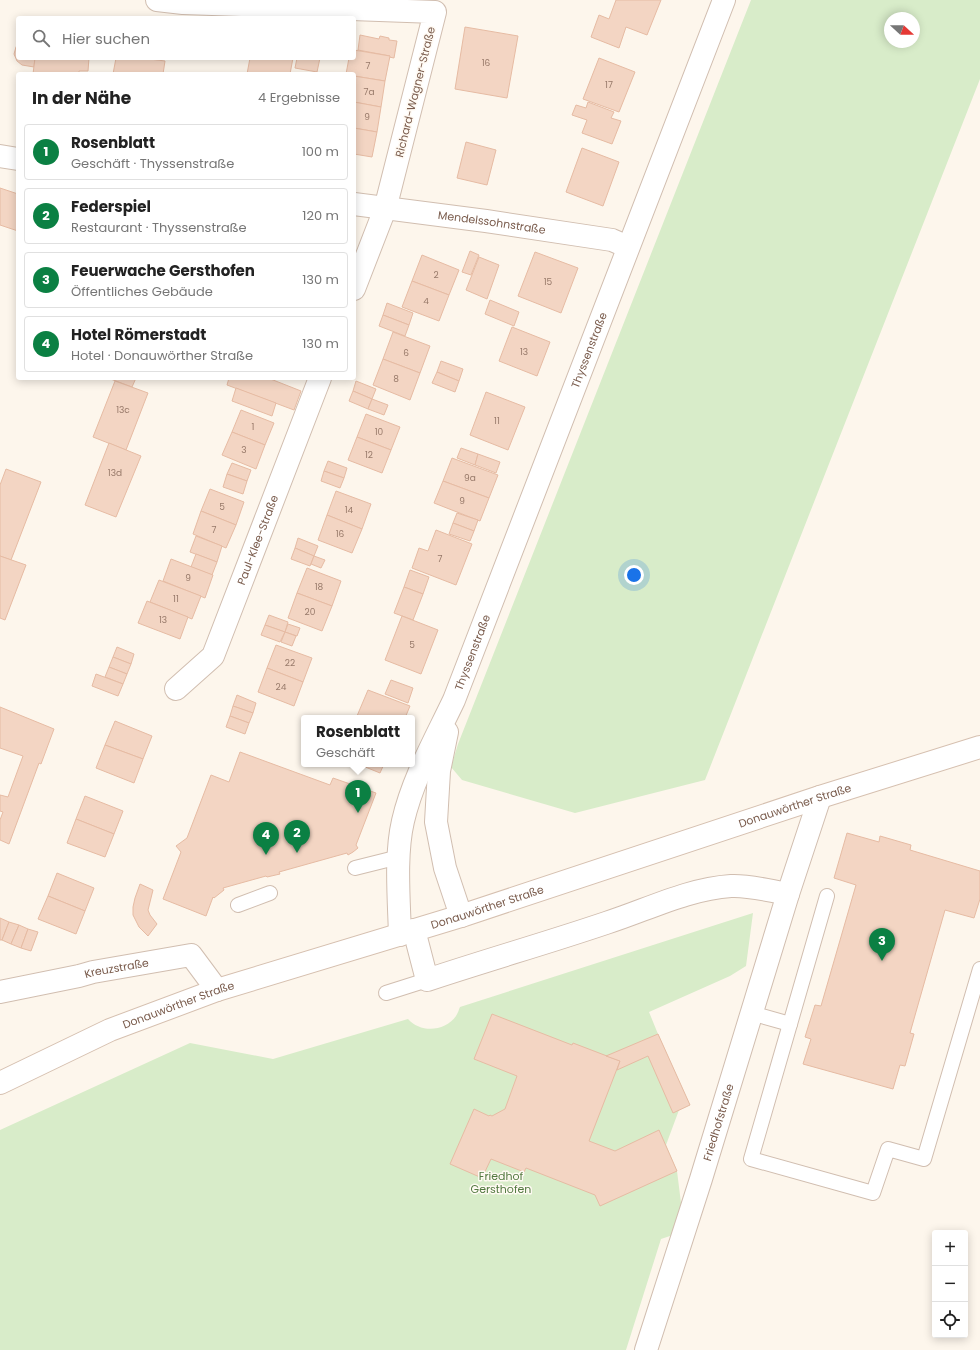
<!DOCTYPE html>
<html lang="de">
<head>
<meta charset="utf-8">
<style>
  body { margin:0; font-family:Poppins,sans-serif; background:#f6f6f6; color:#222 }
  .controls { position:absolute; right:12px; bottom:12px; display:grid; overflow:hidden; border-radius:4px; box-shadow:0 2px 10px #0003 }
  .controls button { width:36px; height:36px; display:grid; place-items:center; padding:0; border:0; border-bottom:1px solid #e0e0e0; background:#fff; color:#222; font:20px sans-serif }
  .compass { position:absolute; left:884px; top:12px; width:36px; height:36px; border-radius:50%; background:#fff; box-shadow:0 2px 10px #0003; rotate:111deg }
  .you { position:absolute; left:634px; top:575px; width:14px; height:14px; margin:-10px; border:3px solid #fff; border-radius:50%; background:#1a73e8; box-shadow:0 0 0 6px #1a73e833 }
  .badge { display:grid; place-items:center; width:26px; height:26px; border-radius:50%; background:#0b8043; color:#fff; font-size:13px; font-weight:700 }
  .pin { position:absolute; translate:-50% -33px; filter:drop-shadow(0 1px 2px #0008) }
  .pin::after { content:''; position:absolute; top:21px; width:14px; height:12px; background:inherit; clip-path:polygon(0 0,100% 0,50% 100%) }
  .popup { position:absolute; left:301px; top:715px; width:114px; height:52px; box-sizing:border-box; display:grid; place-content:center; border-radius:4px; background:#fff; filter:drop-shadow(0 1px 3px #0005); font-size:13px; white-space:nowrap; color:#767676 }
  .popup b { font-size:15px; color:#222 }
  .popup::after { content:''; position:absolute; left:50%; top:100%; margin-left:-8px; border:8px solid transparent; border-top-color:#fff }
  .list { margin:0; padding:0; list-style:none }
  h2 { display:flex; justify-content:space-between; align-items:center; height:52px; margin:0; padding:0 16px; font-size:17px }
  h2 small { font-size:13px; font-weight:400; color:#767676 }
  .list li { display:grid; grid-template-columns:26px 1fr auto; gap:12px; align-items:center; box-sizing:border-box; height:56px; margin:0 8px 8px; padding:0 8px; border:1px solid #e0e0e0; border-radius:4px }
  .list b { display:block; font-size:15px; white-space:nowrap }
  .list p { margin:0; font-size:13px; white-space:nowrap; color:#767676 }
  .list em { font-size:13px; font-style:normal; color:#767676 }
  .icon { flex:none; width:22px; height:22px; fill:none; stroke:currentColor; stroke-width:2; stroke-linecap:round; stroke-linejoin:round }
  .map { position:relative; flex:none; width:980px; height:1350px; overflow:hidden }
  .search { position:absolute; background:#fff; box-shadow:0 2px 10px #0003; left:16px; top:16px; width:340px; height:44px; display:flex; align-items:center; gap:10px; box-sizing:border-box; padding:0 14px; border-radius:4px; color:#767676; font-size:15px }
  .panel { position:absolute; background:#fff; box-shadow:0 2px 10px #0003; left:16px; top:72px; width:340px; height:308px; border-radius:4px }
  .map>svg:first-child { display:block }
  .green { fill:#d8ecc9; fill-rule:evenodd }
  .building { fill:#f3d5c3; stroke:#e6bba3 }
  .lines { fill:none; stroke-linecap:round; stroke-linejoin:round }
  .service-casing { stroke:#d1beb0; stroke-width:16 }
  .minor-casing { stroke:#d1beb0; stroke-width:24 }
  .secondary-casing { stroke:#d6c0b0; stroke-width:24 }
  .service { stroke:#fff; stroke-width:14 }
  .minor { stroke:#fff; stroke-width:22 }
  .secondary { stroke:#fff; stroke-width:22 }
  .labels { text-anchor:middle; stroke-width:3; stroke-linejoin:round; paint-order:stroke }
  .number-label { font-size:9px; fill:#987a6a }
  .street-label { font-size:11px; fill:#7a5c4d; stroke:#fffaf3 }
  .park-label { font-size:11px; fill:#537a41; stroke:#fffaf3 }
</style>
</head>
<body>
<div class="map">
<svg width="980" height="1350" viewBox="0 0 980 1350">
  <rect width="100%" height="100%" fill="#fdf6ec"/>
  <!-- green -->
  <g class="green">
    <path d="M751 0H980V79L705 780 575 813 462 780 451 767 458 744ZM890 18H914V42H890Z"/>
    <path d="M753 913 746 966 730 976 649 1012 658 1034 690 1105 679 1110 666 1145 677 1171 682 1211 673 1235 661 1239 626 1350H0V1130L190 1043 273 1059 408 1019C420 1033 445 1032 456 1016 458 1013 459 1009 460 1007Z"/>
  </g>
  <!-- building -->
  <g class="building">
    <path d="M616 0H661L647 35 626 27 619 48 591 37 599 15 609 19Z"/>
    <path d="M465 27 518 36 507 98 455 89Z"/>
    <path d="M360 35 379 39 380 36 389 38V40L397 41 394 58 389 57 390 56 358 50Z"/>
    <path d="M18 44V58H35L34 67 22 65 17 61 14 54 16 47Z"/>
    <path d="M354 50 390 56 385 81 354 76V74H346L349 58H354Z"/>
    <path d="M35 58H89L88 71H79V74H33Z"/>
    <path d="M116 58H142L165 61 163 74H113Z"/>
    <path d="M250 58H293L290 74H247Z"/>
    <path d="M297 58H320L317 72 295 68Z"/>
    <path d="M599 58 635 72 619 112 583 99Z"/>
    <path d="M354 76 385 81 381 107 354 102Z"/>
    <path d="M354 102 381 107 377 132 354 128Z"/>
    <path d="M588 102 614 112 611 118 621 121 612 144 582 133 587 120 572 115 576 105 586 108Z"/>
    <path d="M354 128 377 132 372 157 354 154Z"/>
    <path d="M466 142 496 150 487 185 457 178Z"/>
    <path d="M582 148 619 162 603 206 566 192Z"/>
    <path d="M0 188 18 194V231L0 225Z"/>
    <path d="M470 251 479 255 471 275 462 272Z"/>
    <path d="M535 252 578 268 561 313 518 296Z"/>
    <path d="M422 255 459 270 449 295 412 281Z"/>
    <path d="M479 257 499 265 487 299 466 290Z"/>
    <path d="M412 281 449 295 439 321 402 307Z"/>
    <path d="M490 300 519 312 514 326 485 314Z"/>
    <path d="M387 303 413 313 409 325 383 315Z"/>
    <path d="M383 315 409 325 405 336 379 326Z"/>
    <path d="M512 327 550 342 537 376 499 361Z"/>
    <path d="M393 332 430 346 420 373 383 359Z"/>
    <path d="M383 359 420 373 410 400 373 385Z"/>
    <path d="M441 361 463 369 459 381 437 372Z"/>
    <path d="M437 372 459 381 455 392 432 383Z"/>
    <path d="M108 378H136L132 387Z"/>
    <path d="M229 378H268L301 391 294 410 227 385Z"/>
    <path d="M115 381 148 393 126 450 93 437Z"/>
    <path d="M356 381 376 389 372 399 353 391Z"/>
    <path d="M236 388 276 403 272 416 232 401Z"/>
    <path d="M353 391 372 399 368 409 349 401Z"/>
    <path d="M486 392 525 407 508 450 470 435Z"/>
    <path d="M372 399 388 405 384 415 368 409Z"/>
    <path d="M241 410 274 423 265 445 232 432Z"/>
    <path d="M366 414 400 427 391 450 357 437Z"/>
    <path d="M232 432 265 445 256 469 222 455Z"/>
    <path d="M357 437 391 450 382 473 348 460Z"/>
    <path d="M109 443 141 456 116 517 85 505Z"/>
    <path d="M461 448 478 454 475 465 457 458Z"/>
    <path d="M478 454 500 462 496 473 475 465Z"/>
    <path d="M452 458 498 475 489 498 443 481Z"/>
    <path d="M328 461 347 468 344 478 324 471Z"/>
    <path d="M232 463 251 470 247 481 227 474Z"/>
    <path d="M6 469 41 482 11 560 0 556V485Z"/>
    <path d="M324 471 344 478 340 488 321 481Z"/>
    <path d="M227 474 247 481 243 494 223 487Z"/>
    <path d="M443 481 489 498 480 521 434 503Z"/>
    <path d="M210 489 244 502 236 525 201 511Z"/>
    <path d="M336 491 371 504 362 529 327 515Z"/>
    <path d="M201 511 236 525 226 548 193 534Z"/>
    <path d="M457 513 478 520 474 531 453 523Z"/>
    <path d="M327 515 362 529 352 553 318 540Z"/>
    <path d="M453 523 474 531 470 541 449 534Z"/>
    <path d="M436 530 472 544 456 585 412 568 419 548 428 551Z"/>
    <path d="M196 536 222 546 217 562 190 552Z"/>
    <path d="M298 538 318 546 314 556 295 548Z"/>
    <path d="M295 548 314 556 310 566 291 559Z"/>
    <path d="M196 554 217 562 212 575 191 567Z"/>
    <path d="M0 556 26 565 5 620 0 618Z"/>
    <path d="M314 556 325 560 321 568 311 564Z"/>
    <path d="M171 559 213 575 205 598 163 581Z"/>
    <path d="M307 568 341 581 332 606 297 593Z"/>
    <path d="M410 570 429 577 423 594 404 587Z"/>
    <path d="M159 580 201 596 192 619 150 602Z"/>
    <path d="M404 587 423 594 413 620 394 613Z"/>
    <path d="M297 593 332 606 322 631 288 618Z"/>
    <path d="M147 601 188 617 180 639 138 623Z"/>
    <path d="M269 615 288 622 285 632 265 625Z"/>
    <path d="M402 616 438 630 421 674 385 660Z"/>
    <path d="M288 624 300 628 297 636 285 632Z"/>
    <path d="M265 625 285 632 280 642 261 635Z"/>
    <path d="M285 632 296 636 292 646 281 642Z"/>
    <path d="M276 645 312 658 303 682 267 668Z"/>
    <path d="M117 647 134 654 131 664 113 657Z"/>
    <path d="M113 657 131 664 127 674 109 667Z"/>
    <path d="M109 667 127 674 123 684 105 677Z"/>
    <path d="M267 668 303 682 294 706 258 692Z"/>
    <path d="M96 674 123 684 118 696 92 686Z"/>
    <path d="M391 680 413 688 408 703 385 694Z"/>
    <path d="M368 690 410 706 405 718H362L357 716Z"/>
    <path d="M237 695 256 703 253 713 233 706Z"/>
    <path d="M233 706 253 713 249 723 230 716Z"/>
    <path d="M0 707 54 729 41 764 39 763 9 844 0 840V820L3 812 0 811V795L8 797 23 756 0 748Z"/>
    <path d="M230 716 249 723 245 734 226 727Z"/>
    <path d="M115 721 152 736 143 759 105 745Z"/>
    <path d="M105 745 143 759 134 783 96 768Z"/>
    <path d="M240 752 330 785 333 778 376 793 356 845 358 848 353 852 348 855 347 853 279 872 280 874 267 877 266 876 223 888 224 890 214 898 213 897 206 916 163 899 181 852 176 846 187 838 211 775 229 782Z"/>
    <path d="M358 764H384L380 773Z"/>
    <path d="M85 796 123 811 114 834 76 819Z"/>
    <path d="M76 819 114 834 105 857 67 843Z"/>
    <path d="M847 833 879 842 880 836 911 845 910 850 980 871V899L974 918 945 910 910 1033 914 1034 905 1066 900 1065 893 1089 803 1064 811 1039 805 1037 815 1005 821 1006 856 885 834 878Z"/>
    <path d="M57 873 94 888 85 911 48 896Z"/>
    <path d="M140 884 153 890 148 910 150 915 157 924 148 936 139 927 133 915V907L135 898Z"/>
    <path d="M48 896 85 911 76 934 38 919Z"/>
    <path d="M0 918 9 922 2 940H0Z"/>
    <path d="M9 922 19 925 11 944 2 940Z"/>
    <path d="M19 925 28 929 21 948 11 944Z"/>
    <path d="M28 929 38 932 31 951 21 948Z"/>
    <path d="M492 1014 572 1045 573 1043 620 1061 589 1141 615 1151 659 1130 677 1171 600 1206 595 1195 526 1168 524 1172 491 1159 482 1178 450 1164 474 1109 489 1116 490 1115 492 1116 505 1109 517 1076 474 1059Z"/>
    <path d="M658 1034 690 1105 673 1113 648 1056 617 1070 620 1061 606 1056Z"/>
  </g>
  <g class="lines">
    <defs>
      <g id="service">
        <path d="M355 868 399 857"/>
        <path d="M827 896 751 1159 873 1193 888 1149 924 1159 980 969"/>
        <path d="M238 905 270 893"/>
        <path d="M386 993 427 980"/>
        <path d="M751 1013 790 1024"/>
      </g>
      <g id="minor">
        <path d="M157 0 183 3 435 12 385 209 354 289"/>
        <path d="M0 156 18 159"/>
        <path id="s1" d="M354 204 486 221 612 240 628 247"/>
        <path id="s2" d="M176 689 213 656 320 378"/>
        <path d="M447 732 439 771 436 822 445 868 461 916"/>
        <path d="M414 930 427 980C487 960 547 943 606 923 647 910 687 889 731 886 749 885 770 891 788 894"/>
        <path id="s3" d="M400 935C399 900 395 855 403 821 413 778 435 740 454 700L724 0"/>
        <path id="s4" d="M0 992 79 976 93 972 191 955 217 990"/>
        <path id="s5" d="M646 1350 701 1179 788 894 820 797"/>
      </g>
      <g id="secondary">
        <path id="s6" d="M0 1083 110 1030 217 990 461 916 820 797 980 747"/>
      </g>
    </defs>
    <!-- service casing -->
    <use href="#service" class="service-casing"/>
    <!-- minor casing -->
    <use href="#minor" class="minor-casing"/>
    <!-- secondary casing -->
    <use href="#secondary" class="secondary-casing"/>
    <!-- service -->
    <use href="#service" class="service"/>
    <!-- minor -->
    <use href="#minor" class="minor"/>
    <!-- secondary -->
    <use href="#secondary" class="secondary"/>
  </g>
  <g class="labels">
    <!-- number labels -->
    <g class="number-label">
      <text x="486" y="66">16</text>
      <text x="368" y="69">7</text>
      <text x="609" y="88">17</text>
      <text x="369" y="95">7a</text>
      <text x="367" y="120">9</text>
      <text x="436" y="278">2</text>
      <text x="548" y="285">15</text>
      <text x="426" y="304">4</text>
      <text x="524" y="355">13</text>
      <text x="406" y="356">6</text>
      <text x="396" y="382">8</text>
      <text x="123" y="413">13c</text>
      <text x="497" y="424">11</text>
      <text x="253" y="430">1</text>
      <text x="379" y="435">10</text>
      <text x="244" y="453">3</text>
      <text x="369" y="458">12</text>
      <text x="115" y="476">13d</text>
      <text x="470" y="481">9a</text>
      <text x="462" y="504">9</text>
      <text x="222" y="510">5</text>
      <text x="349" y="513">14</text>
      <text x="214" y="533">7</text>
      <text x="340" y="537">16</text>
      <text x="440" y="562">7</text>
      <text x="188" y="581">9</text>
      <text x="319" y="590">18</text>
      <text x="176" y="602">11</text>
      <text x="310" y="615">20</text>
      <text x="163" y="623">13</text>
      <text x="412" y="648">5</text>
      <text x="290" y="666">22</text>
      <text x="281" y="690">24</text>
    </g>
    <!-- street labels -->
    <g class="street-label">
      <text transform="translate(415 92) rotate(-76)" y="4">Richard-Wagner-Straße</text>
      <text dy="4" stroke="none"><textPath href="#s1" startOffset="139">Mendelssohnstraße</textPath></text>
      <text dy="4" stroke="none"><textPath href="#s3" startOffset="621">Thyssenstraße</textPath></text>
      <text dy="4" stroke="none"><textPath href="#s2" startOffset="174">Paul-Klee-Straße</textPath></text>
      <text dy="4" stroke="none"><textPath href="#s3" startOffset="297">Thyssenstraße</textPath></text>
      <text dy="4" stroke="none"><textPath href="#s6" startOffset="843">Donauwörther Straße</textPath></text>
      <text dy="4" stroke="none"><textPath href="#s6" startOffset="519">Donauwörther Straße</textPath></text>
      <text dy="4" stroke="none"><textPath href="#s4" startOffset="119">Kreuzstraße</textPath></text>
      <text dy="4" stroke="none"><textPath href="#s6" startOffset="195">Donauwörther Straße</textPath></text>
      <text dy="4" stroke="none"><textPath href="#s5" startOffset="239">Friedhofstraße</textPath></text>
    </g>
    <!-- park labels -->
    <g class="park-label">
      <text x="501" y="1180">Friedhof<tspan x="501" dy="13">Gersthofen</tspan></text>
    </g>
  </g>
</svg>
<div class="controls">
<button>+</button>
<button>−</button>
<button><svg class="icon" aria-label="locate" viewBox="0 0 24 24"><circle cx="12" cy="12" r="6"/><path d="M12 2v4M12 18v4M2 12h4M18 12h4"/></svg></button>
</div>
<svg class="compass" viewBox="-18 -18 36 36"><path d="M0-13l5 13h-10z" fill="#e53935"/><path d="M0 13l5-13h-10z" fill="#767676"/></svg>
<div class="you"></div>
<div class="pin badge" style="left:358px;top:813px">1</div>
<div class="popup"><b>Rosenblatt</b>Geschäft</div>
<div class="pin badge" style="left:297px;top:853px">2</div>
<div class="pin badge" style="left:882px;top:961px">3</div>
<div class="pin badge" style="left:266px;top:855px">4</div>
<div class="search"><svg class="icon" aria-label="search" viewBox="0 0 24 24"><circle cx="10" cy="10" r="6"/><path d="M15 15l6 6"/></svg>Hier suchen</div>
<section class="panel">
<h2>In der Nähe<small>4 Ergebnisse</small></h2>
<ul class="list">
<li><span class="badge">1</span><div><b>Rosenblatt</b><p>Geschäft · Thyssenstraße</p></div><em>100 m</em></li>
<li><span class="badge">2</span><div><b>Federspiel</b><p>Restaurant · Thyssenstraße</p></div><em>120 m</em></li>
<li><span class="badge">3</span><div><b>Feuerwache Gersthofen</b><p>Öffentliches Gebäude</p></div><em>130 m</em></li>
<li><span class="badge">4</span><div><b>Hotel Römerstadt</b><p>Hotel · Donauwörther Straße</p></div><em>130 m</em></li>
</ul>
</section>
</div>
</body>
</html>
